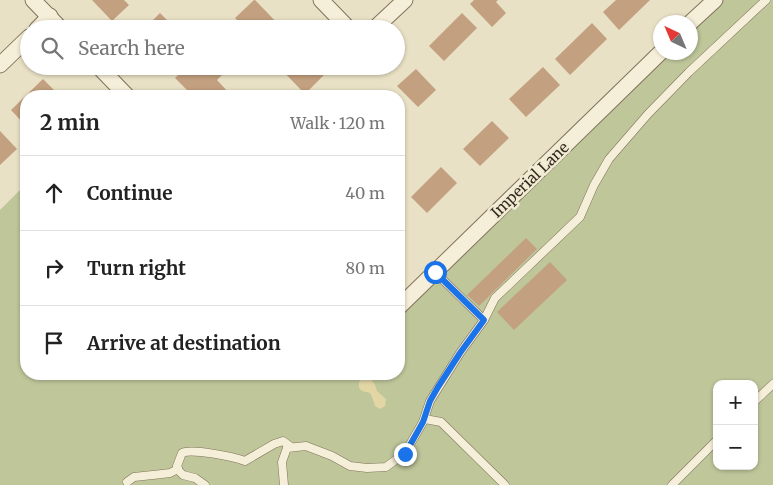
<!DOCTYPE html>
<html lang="en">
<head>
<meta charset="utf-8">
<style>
  body { margin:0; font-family:Merriweather,serif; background:#f2f2f2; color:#222 }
  .controls { position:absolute; right:15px; bottom:15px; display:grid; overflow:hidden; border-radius:10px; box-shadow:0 1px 4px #0004 }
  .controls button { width:45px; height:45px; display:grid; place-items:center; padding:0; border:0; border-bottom:1px solid #e0e0e0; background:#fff; color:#222; font:25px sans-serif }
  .compass { position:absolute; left:653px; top:15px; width:45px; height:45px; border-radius:50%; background:#fff; box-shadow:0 1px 4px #0004; rotate:316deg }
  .stop { position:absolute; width:15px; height:15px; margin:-11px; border:4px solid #1a73e8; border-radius:50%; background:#fff }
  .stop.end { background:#1a73e8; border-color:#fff; box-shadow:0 1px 5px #0008 }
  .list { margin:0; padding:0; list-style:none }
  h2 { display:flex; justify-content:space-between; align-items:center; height:65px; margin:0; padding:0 20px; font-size:21px }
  h2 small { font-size:16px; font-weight:400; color:#767676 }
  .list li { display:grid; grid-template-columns:32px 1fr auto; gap:15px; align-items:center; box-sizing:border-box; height:75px; padding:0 20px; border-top:1px solid #e0e0e0 }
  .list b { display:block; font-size:19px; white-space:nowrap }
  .list em { font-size:16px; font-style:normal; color:#767676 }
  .icon { flex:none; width:28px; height:28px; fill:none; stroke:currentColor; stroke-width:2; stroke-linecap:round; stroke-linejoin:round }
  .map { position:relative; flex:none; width:773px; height:485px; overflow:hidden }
  .search { position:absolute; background:#fff; box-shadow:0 1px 4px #0004; left:20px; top:20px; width:385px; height:55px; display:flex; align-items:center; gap:12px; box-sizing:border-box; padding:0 18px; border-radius:28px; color:#767676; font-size:19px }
  .panel { position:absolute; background:#fff; box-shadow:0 1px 4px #0004; left:20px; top:90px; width:385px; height:290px; border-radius:20px }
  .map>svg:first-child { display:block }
  .green { fill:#bec69a; fill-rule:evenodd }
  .sand { fill:#e2d6a5 }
  .building { fill:#c3a07f }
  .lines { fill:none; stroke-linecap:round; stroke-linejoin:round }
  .service-casing { stroke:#82735d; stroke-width:9 }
  .minor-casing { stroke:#82735d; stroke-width:17 }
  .service { stroke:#f5eed8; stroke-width:8 }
  .minor { stroke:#f5eed8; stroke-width:15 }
  .route { stroke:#1a73e8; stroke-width:6 }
  .labels { text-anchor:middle; stroke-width:5; stroke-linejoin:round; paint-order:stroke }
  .street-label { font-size:15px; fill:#342b1f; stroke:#f1ebd4 }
</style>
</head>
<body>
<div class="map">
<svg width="773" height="485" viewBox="0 0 773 485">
  <rect width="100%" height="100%" fill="#e9e1c5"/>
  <!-- green -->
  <path class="green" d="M715 0H773V485H0V210L26 184V374H399V307L661 53 690 52 691 23ZM717 384H754V466H717Z"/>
  <!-- sand -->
  <path class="sand" d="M363 377 370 378 375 385 377 391 386 399 385 406 380 409 375 406 372 397 370 393 362 391 359 388V382Z"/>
  <!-- building -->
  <g class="building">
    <path d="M92 0H124L129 5 112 21Z"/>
    <path d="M254 0H255L283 29H245L235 18Z"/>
    <path d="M474 0H498L496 2 506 13 492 27 470 4Z"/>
    <path d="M616 0H650L619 30 603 12Z"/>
    <path d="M160 13 176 29H152L148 25Z"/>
    <path d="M462 13 477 28 444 61 429 46Z"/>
    <path d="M592 23 607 39 570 75 555 59Z"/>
    <path d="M188 66H204L206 69 209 66H214L222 75 217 80 230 94 228 96H193L175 78Z"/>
    <path d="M278 66H317L325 74 305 94Z"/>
    <path d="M543 67 560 85 526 117 509 99Z"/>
    <path d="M416 69 436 90 418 107 397 86Z"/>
    <path d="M43 79 60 96H26V126L11 110Z"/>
    <path d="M492 121 509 138 480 166 463 149Z"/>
    <path d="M0 131 17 149 0 165Z"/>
    <path d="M441 167 457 183 427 213 411 197Z"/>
    <path d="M526 238 537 249 479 306 467 295Z"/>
    <path d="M550 262 567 280 514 330 497 312Z"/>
  </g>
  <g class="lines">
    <defs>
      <g id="service">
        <path d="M435 272 484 320"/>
        <path d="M754 402 773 384"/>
        <path d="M425 419 441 422 505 485"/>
        <path d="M127 482 134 477 162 474 170 473 178 469"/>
        <path d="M205 485 195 478 183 475 179 471 177 466 182 453C192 448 234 457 245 461L274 444 283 441 291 447"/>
        <path d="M284 485 282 462 287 448 306 446 332 456 350 466 367 468 386 467 405 453 423 422 430 401 460 353 484 320 495 298 580 217 594 185 609 159 648 114 689 72 766 0"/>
        <path d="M672 485 717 440"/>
      </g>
      <g id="minor">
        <path d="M33 0 61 29"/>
        <path d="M321 0 349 29"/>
        <path d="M690 23 715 0"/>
        <path d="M37 29 50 16"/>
        <path d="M374 29 405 0"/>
        <path d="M0 65 29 37"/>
        <path d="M98 66 127 96"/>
        <path d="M399 307 661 52"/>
      </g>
    </defs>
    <!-- service casing -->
    <use href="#service" class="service-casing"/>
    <!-- minor casing -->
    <use href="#minor" class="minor-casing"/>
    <!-- service -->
    <use href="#service" class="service"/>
    <!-- minor -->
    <use href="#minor" class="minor"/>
  </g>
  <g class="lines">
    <!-- route -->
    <path class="route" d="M405 454 423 422 430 401 438 387 460 353 484 320 435 272"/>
  </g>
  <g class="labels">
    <!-- street labels -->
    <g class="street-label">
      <text transform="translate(530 180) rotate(-44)" y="5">Imperial Lane</text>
    </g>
  </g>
</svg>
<div class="controls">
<button>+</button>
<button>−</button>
</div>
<svg class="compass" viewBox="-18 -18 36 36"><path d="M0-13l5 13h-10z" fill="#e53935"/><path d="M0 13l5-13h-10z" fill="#767676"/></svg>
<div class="stop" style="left:435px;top:272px"></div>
<div class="stop end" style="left:405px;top:454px"></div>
<div class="search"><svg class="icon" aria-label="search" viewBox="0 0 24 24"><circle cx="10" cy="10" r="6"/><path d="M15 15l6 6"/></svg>Search here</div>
<section class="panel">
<h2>2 min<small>Walk · 120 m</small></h2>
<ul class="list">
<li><svg class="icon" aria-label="ahead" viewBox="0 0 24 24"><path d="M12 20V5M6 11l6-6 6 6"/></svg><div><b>Continue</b></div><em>40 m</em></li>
<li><svg class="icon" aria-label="right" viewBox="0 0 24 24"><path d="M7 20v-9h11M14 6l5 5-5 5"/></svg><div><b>Turn right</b></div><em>80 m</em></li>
<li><svg class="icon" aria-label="arrive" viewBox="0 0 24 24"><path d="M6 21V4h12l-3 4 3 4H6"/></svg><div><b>Arrive at destination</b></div></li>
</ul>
</section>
</div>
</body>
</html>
